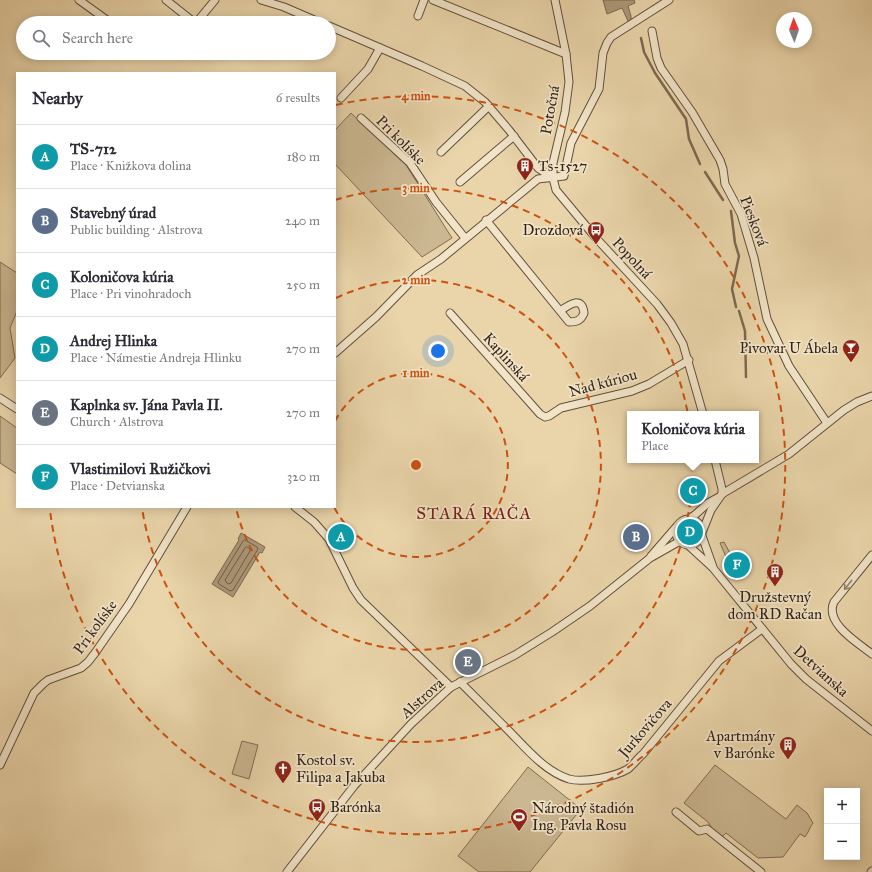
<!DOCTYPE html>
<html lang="en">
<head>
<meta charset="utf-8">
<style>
  body { margin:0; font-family:"IM FELL Great Primer",serif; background:#f7f7f7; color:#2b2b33 }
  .controls { position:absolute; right:12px; bottom:12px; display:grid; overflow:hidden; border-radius:0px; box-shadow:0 2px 10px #0003 }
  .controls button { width:36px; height:36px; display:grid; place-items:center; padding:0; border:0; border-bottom:1px solid #e1e1e2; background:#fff; color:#2b2b33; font:20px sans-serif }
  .compass { position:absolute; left:776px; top:12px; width:36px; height:36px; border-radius:50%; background:#fff; box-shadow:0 2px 10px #0003; rotate:358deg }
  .you { position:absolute; left:438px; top:351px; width:14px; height:14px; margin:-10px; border:3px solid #fff; border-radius:50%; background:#1a73e8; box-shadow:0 0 0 6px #1a73e833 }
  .badge { display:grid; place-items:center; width:26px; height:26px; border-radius:50%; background:#db2777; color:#fff; font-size:13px; font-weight:700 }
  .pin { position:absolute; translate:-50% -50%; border:2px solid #fff; box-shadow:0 1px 4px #0006 }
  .popup { position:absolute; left:627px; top:411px; width:132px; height:52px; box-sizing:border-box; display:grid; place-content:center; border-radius:0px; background:#fff; filter:drop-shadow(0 1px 3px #0005); font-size:13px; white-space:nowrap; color:#7c7c81 }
  .popup b { font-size:15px; color:#2b2b33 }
  .popup::after { content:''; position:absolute; left:50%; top:100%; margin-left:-8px; border:8px solid transparent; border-top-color:#fff }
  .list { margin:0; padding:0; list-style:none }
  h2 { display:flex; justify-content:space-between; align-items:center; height:52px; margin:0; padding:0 16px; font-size:17px }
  h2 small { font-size:13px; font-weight:400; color:#7c7c81 }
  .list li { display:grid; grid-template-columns:26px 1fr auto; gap:12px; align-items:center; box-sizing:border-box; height:64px; padding:0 16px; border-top:1px solid #e1e1e2 }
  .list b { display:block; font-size:15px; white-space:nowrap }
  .list p { margin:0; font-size:13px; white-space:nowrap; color:#7c7c81 }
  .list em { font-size:13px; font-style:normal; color:#7c7c81 }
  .icon { flex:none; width:22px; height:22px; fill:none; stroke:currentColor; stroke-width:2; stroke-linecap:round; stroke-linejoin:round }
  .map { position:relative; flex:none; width:872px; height:872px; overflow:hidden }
  .search { position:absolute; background:#fff; box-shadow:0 2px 10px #0003; left:16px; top:16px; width:320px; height:44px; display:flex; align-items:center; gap:10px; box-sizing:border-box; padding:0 14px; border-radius:22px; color:#7c7c81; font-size:15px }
  .panel { position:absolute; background:#fff; box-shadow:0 2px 10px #0003; left:16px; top:72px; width:320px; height:436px; border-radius:0px }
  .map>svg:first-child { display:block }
  .green { fill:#cbb791; stroke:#7f6c54 }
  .water { fill:#ac9878; stroke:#7c6952 }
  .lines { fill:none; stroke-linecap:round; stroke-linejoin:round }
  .shore { stroke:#705d48; stroke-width:1 }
  .stream { stroke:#7c6952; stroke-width:2.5 }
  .minor-casing { stroke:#614f3c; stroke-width:9 }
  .minor { stroke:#f1e4c8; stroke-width:7 }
  .oneway { stroke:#928370 }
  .ring { fill:none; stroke:#cd510e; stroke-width:2; stroke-dasharray:7 5 }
  .labels { text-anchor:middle; stroke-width:3.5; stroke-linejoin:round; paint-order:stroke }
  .street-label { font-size:15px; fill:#332218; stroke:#f1e4c8 }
  .poi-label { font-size:15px; fill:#332218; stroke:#f1e4c8; text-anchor:start }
  .quarter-label { font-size:17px; letter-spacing:1px; fill:#7a1f14; stroke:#f1e4c8 }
  .centre { fill:#cd510e; stroke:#f1e4c8; stroke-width:2 }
  .ring-label { font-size:12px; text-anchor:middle; font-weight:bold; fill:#cd510e; stroke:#f1e4c8; stroke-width:3.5; stroke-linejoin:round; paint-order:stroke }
</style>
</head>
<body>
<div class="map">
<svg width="872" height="872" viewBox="0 0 872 872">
  <rect width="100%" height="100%" fill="#ead5aa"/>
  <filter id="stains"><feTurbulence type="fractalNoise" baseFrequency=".005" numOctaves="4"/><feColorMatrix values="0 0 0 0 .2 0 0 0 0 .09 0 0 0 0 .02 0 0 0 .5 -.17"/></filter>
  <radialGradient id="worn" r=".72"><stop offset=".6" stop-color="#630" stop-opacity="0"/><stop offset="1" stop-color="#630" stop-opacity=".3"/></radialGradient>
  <!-- green -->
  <g class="green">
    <path d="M351 113 406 165 452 238 422 257 335 164V130Z"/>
    <path d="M0 262 17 273V311L10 328 15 358 0 378Z"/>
    <path d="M0 416 17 428V474L0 463Z"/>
    <path d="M724 542 738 568 732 571 720 543Z"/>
    <path d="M242 741 258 745 249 779 232 774Z"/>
    <path d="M715 765 786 819 797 805 807 813 813 823C809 828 809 832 805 837L800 834 783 857 758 858 726 833 722 837 713 830 708 822 684 803Z"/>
    <path d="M528 767 581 809 530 872H479L458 856Z"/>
  </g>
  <!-- water -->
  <g class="water">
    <path d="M603 0H634L635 3 628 6 631 16V20L628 21 622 8 607 14Z"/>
    <path d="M241 533 265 547 262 553 260 552 233 597 212 584 239 540 238 539Z"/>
  </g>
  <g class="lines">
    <!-- shore -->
    <g class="shore">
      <path d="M245 540 257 547 258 549 233 590 230 591 219 584 218 582 243 541Z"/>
      <path d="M247 547 250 549V551L231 583 228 584 226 582 225 580 245 548Z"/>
    </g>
    <!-- stream -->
    <g class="stream">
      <path d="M641 38 644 52 655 73 686 119 689 139 700 164"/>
      <path d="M705 172 723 200"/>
      <path d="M731 211 735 243 739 256 732 289 736 307"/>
      <path d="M739 311 745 331 746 377"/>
    </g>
    <defs>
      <g id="minor">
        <path d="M79 0 111 23"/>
        <path d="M166 0 195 23"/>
        <path d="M261 0 284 7 321 23"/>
        <path d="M433 0 566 54"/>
        <path d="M555 0 566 54 569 82 565 112 553 163V178L556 190 596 238 657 304 671 323 683 344 703 414"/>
        <path d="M418 16 424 0"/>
        <path d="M196 23 215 0"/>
        <path d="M329 26 422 66 465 86 485 102 509 130 538 168 553 178"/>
        <path d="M652 31 657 58 661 68 692 112 720 160 723 169 725 184 741 214 754 258 767 319 789 366 827 423"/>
        <path d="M341 98 368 69 380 48"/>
        <path d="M361 118 410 163 436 202 465 238"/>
        <path d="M441 152 489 106"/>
        <path d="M460 182 514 136"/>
        <path d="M486 220 569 322C576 322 581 321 584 313 582 295 569 305 560 311"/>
        <path d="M450 313 540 414 545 417 549 416 561 408 632 391 649 384 689 360"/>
        <path d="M335 353 376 317 417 275 441 259 538 179 564 176 571 143 599 89 603 53 607 43 611 37 669 0"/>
        <path d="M0 398 17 409"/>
        <path d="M715 460 722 489V494"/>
        <path d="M295 507 314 522 329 539 353 588 361 600 451 687"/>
        <circle cx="689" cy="532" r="13"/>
        <path d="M689 519 696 514 708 503 719 497"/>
        <path d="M703 530 711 510 722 494 789 454 844 410 857 402 872 396"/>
        <path d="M702 536 713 567"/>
        <path d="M689 546 713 568 791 664 806 679 872 731"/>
        <path d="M872 555 834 602C824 623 858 643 872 654"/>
        <path d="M651 556 677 526"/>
        <path d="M460 682C476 698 492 714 508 730 525 747 544 771 569 779 584 783 614 777 628 769 633 765 638 758 643 754L719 661 762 629"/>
        <path d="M0 765 34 693 43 684 48 680 81 668 88 662 95 653 129 604 187 507"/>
        <path d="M676 812 699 831 707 829 761 872"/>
        <path d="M287 872 354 786 411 724 451 687 515 655 552 632 590 606 650 558 680 541"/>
        <path d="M871 872 872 871"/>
      </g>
    </defs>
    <!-- minor casing -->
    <use href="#minor" class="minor-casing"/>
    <!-- minor -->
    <use href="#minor" class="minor"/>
  </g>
  <!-- one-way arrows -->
  <defs><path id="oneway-shaft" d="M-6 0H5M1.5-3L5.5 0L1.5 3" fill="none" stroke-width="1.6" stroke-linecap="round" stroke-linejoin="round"/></defs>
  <use class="oneway" href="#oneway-shaft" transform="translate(848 585) rotate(129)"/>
  <!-- distance rings -->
  <g class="ring">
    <path d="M335 421A92 92 0 1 1 334 507"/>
    <path d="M336 298A185 185 0 1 1 236 508"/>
    <path d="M335 200A277 277 0 1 1 142 508"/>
    <path d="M336 105A369 369 0 1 1 50 510"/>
  </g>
  <!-- icons -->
  <defs>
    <symbol id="building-pin" viewBox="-11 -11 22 30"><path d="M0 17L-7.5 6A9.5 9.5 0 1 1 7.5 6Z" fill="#8f2418" stroke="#f1e4c8"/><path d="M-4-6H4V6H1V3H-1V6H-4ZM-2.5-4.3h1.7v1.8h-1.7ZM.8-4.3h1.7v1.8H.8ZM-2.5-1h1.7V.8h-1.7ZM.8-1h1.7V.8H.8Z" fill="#fff"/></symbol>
    <symbol id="bus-pin" viewBox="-11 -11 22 30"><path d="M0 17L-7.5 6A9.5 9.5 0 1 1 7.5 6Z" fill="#8f2418" stroke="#f1e4c8"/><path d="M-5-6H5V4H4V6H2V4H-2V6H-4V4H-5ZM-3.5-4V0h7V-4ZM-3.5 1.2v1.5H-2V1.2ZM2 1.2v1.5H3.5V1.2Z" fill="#fff"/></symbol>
    <symbol id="bar-pin" viewBox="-11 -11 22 30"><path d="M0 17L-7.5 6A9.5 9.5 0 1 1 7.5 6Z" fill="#8f2418" stroke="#f1e4c8"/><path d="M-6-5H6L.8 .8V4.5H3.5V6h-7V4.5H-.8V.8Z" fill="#fff"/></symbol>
    <symbol id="church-pin" viewBox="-11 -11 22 30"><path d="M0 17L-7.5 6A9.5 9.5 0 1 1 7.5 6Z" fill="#8f2418" stroke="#f1e4c8"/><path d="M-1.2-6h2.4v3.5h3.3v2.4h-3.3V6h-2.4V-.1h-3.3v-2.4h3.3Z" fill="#fff"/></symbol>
    <symbol id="stadium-pin" viewBox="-11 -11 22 30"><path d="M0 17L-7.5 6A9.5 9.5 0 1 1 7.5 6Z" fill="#8f2418" stroke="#f1e4c8"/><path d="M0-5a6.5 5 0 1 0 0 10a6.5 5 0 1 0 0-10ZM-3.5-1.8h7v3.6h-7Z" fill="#fff"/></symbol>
  </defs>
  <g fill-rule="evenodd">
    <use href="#building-pin" x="515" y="156" width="20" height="27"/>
    <use href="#bus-pin" x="586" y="220" width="20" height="27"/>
    <use href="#bar-pin" x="841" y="338" width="20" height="27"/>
    <use href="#building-pin" x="765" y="562" width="20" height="27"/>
    <use href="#building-pin" x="778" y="735" width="20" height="27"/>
    <use href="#church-pin" x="273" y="759" width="20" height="27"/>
    <use href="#bus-pin" x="307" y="797" width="20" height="27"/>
    <use href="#stadium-pin" x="509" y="807" width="20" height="27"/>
  </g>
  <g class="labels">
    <!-- street labels -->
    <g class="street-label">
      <text transform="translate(550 110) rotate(-80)" y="5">Potočná</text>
      <text transform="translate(401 140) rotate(45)" y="5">Pri kolíske</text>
      <text transform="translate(754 221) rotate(69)" y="5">Piesková</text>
      <text transform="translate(632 258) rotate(47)" y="5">Popolná</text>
      <text transform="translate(506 357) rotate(48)" y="5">Kaplinská</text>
      <text transform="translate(603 383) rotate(-15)" y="5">Nad kúriou</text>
      <text transform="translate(95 627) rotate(-54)" y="5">Pri kolíske</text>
      <text transform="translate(821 671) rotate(42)" y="5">Detvianska</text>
      <text transform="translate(422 698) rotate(-42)" y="5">Alstrova</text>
      <text transform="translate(645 728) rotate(-49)" y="5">Jurkovičova</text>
    </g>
    <!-- poi labels -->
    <g class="poi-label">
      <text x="538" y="171">Ts-1527</text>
      <text x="583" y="235" text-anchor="end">Drozdová</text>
      <text x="838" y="353" text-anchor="end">Pivovar U Ábela</text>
      <text x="775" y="602" text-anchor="middle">Družstevný<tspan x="775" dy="17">dom RD Račan</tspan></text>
      <text x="775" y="741" text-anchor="end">Apartmány<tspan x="775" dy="17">v Barónke</tspan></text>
      <text x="296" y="765">Kostol sv.<tspan x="296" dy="17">Filipa a Jakuba</tspan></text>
      <text x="330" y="812">Barónka</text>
      <text x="532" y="813">Národný štadión<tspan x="532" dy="17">Ing. Pavla Rosu</tspan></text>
    </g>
    <!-- quarter labels -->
    <g class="quarter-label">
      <text x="474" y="519">STARÁ RAČA</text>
    </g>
  </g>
  <circle cx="416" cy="465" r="6" class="centre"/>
  <g class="ring-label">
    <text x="416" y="100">4 min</text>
    <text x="416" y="192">3 min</text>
    <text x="416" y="284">2 min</text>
    <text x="416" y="377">1 min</text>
  </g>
  <rect width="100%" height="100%" filter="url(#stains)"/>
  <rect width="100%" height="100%" fill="url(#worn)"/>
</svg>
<div class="controls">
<button>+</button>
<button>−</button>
</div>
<svg class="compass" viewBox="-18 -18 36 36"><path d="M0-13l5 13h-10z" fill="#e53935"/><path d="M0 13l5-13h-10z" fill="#7c7c81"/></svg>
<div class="you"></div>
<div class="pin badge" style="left:341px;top:537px;background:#0f9aa8">A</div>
<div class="pin badge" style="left:636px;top:537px;background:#5c6f8a">B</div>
<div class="pin badge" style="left:693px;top:491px;background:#0f9aa8">C</div>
<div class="popup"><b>Koloničova kúria</b>Place</div>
<div class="pin badge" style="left:690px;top:532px;background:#0f9aa8">D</div>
<div class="pin badge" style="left:468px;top:662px;background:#6b7280">E</div>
<div class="pin badge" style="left:737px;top:565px;background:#0f9aa8">F</div>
<div class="search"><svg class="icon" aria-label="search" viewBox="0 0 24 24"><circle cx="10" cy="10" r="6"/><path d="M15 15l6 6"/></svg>Search here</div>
<section class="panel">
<h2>Nearby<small>6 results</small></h2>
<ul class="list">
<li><span class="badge" style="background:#0f9aa8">A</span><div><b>TS-712</b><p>Place · Knižkova dolina</p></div><em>180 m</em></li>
<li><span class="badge" style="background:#5c6f8a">B</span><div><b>Stavebný úrad</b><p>Public building · Alstrova</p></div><em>240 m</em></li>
<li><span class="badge" style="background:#0f9aa8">C</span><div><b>Koloničova kúria</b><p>Place · Pri vinohradoch</p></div><em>250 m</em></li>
<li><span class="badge" style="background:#0f9aa8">D</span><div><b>Andrej Hlinka</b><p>Place · Námestie Andreja Hlinku</p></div><em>270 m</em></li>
<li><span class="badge" style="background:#6b7280">E</span><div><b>Kaplnka sv. Jána Pavla II.</b><p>Church · Alstrova</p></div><em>270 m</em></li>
<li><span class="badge" style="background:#0f9aa8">F</span><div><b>Vlastimilovi Ružičkovi</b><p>Place · Detvianska</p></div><em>320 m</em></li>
</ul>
</section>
</div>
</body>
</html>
